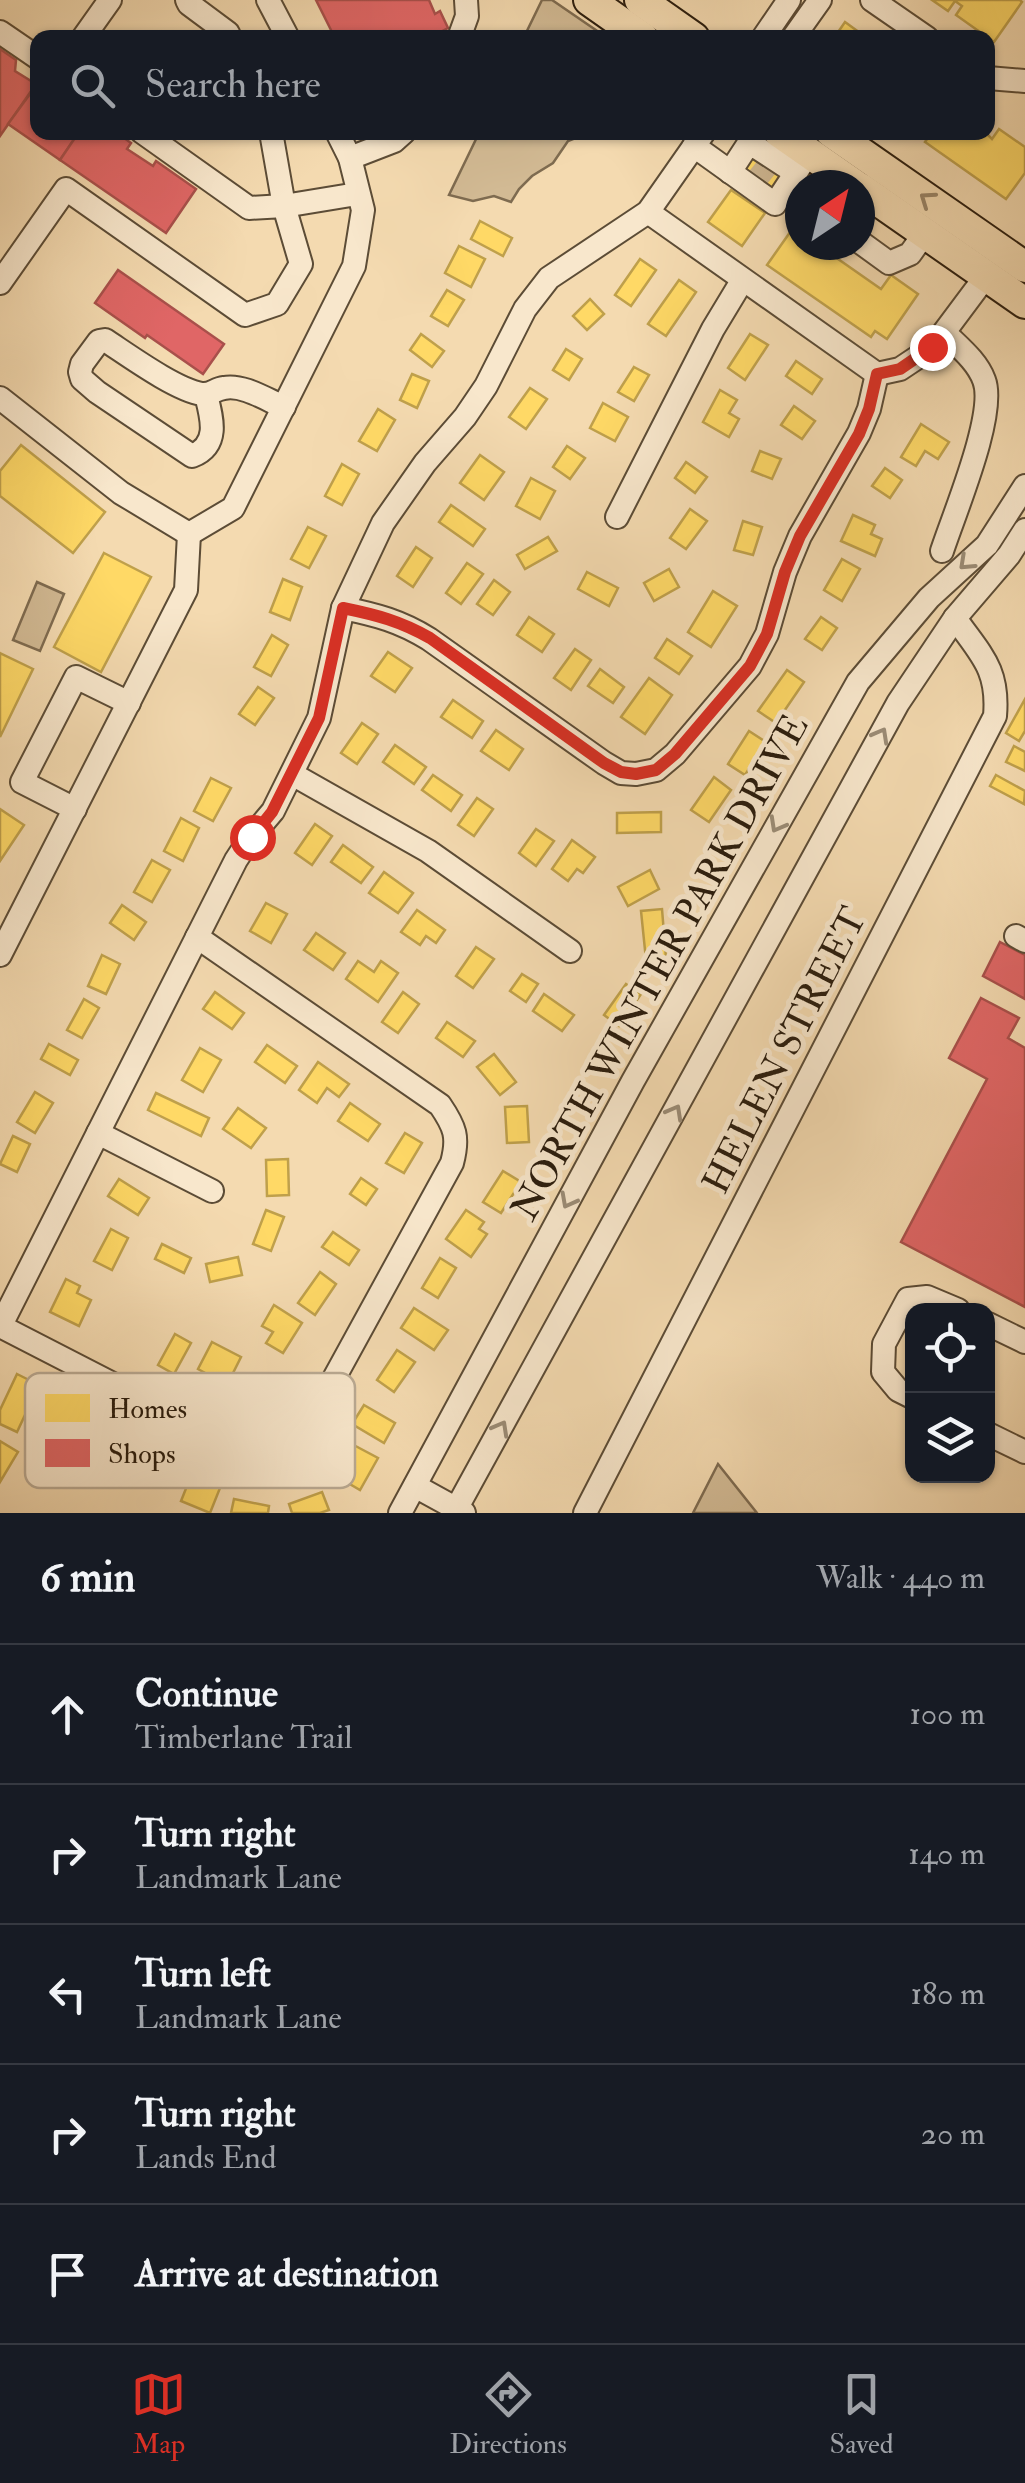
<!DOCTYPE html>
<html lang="en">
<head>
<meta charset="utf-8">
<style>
  body { margin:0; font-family:"IM FELL Double Pica",serif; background:#242831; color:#f1f3f6 }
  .controls { position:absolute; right:30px; bottom:30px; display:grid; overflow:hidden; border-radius:20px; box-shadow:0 2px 8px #0004 }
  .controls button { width:90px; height:90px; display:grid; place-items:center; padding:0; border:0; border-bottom:2px solid #363941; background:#171b24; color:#f1f3f6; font:50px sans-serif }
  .compass { position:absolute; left:785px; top:170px; width:90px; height:90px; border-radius:50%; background:#171b24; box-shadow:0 2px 8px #0004; rotate:35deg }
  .stop { position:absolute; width:30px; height:30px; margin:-22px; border:8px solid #d93025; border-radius:50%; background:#fff }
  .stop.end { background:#d93025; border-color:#fff; box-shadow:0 2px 10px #0008 }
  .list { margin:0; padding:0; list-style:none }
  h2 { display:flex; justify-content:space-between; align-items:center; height:130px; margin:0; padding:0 40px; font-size:42px }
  h2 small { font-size:32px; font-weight:400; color:#9ea1a6 }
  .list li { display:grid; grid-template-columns:65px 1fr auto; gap:30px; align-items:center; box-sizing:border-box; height:140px; padding:0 40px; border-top:2px solid #363941 }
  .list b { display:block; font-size:38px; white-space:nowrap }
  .list p { margin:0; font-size:32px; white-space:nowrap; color:#9ea1a6 }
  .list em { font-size:32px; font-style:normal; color:#9ea1a6 }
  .icon { flex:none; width:55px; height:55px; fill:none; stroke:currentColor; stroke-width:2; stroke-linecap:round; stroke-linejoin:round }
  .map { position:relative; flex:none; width:1025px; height:1513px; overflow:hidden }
  .search { position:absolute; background:#171b24; box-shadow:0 2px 8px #0004; left:30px; right:30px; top:30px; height:110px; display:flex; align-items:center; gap:25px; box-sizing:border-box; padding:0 35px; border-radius:20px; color:#9ea1a6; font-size:38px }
  .sheet { height:830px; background:#171b24 }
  nav { display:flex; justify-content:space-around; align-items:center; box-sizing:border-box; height:140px; border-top:2px solid #363941; background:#171b24; font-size:28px; color:#9ea1a6 }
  nav a { display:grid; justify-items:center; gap:5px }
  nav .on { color:#d93025 }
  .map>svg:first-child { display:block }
  .green { fill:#d2ba94; stroke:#7e6b50; stroke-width:2.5 }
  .homes { fill:#ffd966; stroke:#bfa04b; stroke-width:2.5 }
  .shops { fill:#e06666; stroke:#a9504b; stroke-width:2.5 }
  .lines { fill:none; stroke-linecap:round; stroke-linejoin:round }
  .minor-tunnel { stroke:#ccb48f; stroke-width:22; stroke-dasharray:22 11; stroke-linecap:butt }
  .minor-casing { stroke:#5c4c36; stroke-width:26 }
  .major-casing { stroke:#2a1c0d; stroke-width:34 }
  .minor { stroke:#f8e7cc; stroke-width:22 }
  .major { stroke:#f4dab0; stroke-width:30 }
  .oneway { stroke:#998467 }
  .oneway2 { stroke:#9b8c76 }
  .route { stroke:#d93025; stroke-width:12 }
  .labels { text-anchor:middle; stroke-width:10; stroke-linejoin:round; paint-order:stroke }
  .street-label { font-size:38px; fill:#2a1c0d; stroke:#f8e7cc }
  .key { fill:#f8e7cc; stroke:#baaa93; stroke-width:2.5 }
  .key-label { font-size:28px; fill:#2a1c0d }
</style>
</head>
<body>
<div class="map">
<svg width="1025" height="1513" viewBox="0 0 1025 1513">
  <rect width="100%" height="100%" fill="#f4dab0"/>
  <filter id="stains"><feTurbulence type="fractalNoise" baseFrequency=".002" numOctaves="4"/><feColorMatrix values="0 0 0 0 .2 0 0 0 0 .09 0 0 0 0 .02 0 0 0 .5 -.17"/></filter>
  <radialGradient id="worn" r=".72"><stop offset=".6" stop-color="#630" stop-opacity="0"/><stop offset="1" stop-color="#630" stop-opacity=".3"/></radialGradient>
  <!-- green -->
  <g class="green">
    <path d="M542 0H552L606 37H524Z"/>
    <path d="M479 133V132L588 133 568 141 553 163 532 176 519 189 511 202 494 196 473 201 449 195Z"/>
    <path d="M37 582 64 594 40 651 13 640Z"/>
    <path d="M718 1464 757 1513H693Z"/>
  </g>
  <!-- homes -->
  <g class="homes">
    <path d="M932 0H1020L1022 2 994 42 956 15 962 6 955 1 948 11Z"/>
    <path d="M845 22 867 38H834Z"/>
    <path d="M999 129 1025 147V173L1006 199 925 142 932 132H985L992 139Z"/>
    <path d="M749 149 783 174 772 190 738 165Z"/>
    <path d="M731 190 765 213 742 246 708 222Z"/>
    <path d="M480 221 512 238 503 256 471 239Z"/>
    <path d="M793 228 800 232V245H818L881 289 891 275 918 294 887 339 875 331 871 337 767 265Z"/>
    <path d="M459 246 485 259 471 287 445 273Z"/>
    <path d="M640 259 656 270 631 306 615 295Z"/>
    <path d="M679 280 696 292 666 336 648 324Z"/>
    <path d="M447 290 464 300 448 326 431 316Z"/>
    <path d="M590 299 604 314 587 330 573 316Z"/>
    <path d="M421 334 444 351 432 367 410 350Z"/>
    <path d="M750 334 768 345 745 380 728 368Z"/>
    <path d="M566 349 582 359 569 380 553 370Z"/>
    <path d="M796 361 822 379 812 394 786 376Z"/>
    <path d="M634 367 649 375 634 401 618 392Z"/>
    <path d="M412 374 429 381 417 408 400 400Z"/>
    <path d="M530 388 547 399 526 429 509 417Z"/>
    <path d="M720 390 737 400 729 413 739 419 729 437 703 422Z"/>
    <path d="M603 403 628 417 615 441 590 428Z"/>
    <path d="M794 406 815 421 802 439 781 425Z"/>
    <path d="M378 409 395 420 377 451 359 441Z"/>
    <path d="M921 424 949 442 938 459 925 451 916 466 901 457Z"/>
    <path d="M21 445 105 512 73 553 0 496V471Z"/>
    <path d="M567 446 585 458 570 479 553 467Z"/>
    <path d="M760 451 781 459 772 479 752 471Z"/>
    <path d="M480 455 504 472 484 500 460 483Z"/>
    <path d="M686 462 707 477 695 493 675 478Z"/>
    <path d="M342 464 359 474 342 505 325 496Z"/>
    <path d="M885 468 902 480 890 498 872 486Z"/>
    <path d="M531 478 555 491 540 519 516 506Z"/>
    <path d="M451 505 485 529 473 546 439 522Z"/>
    <path d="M690 509 707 521 686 549 670 538Z"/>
    <path d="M853 515 875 525 871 534 882 539 875 556 841 541Z"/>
    <path d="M743 521 762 527 753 555 734 550Z"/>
    <path d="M308 527 326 536 309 568 291 559Z"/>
    <path d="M548 537 557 551 525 569 517 555Z"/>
    <path d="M416 547 432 558 413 587 397 576Z"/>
    <path d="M104 553 151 577 101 672 54 647Z"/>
    <path d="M842 559 860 569 842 601 824 590Z"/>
    <path d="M467 563 483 574 461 604 446 593Z"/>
    <path d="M669 569 679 587 654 601 644 583Z"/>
    <path d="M587 572 618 588 609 606 578 589Z"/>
    <path d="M283 579 302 587 290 620 270 612Z"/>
    <path d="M494 580 510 592 493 615 477 604Z"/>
    <path d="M713 591 737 606 711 647 688 632Z"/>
    <path d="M529 617 554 634 542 652 517 635Z"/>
    <path d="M821 617 837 628 822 650 805 639Z"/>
    <path d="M272 635 288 645 271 676 254 667Z"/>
    <path d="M667 639 692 656 679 674 655 658Z"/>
    <path d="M575 649 591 660 571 690 554 678Z"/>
    <path d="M388 652 412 668 395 692 371 676Z"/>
    <path d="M0 653 33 669 0 737Z"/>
    <path d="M600 669 624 687 613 703 588 686Z"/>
    <path d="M787 670 804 682 776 723 758 711Z"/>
    <path d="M649 678 672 695 645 734 621 717Z"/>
    <path d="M258 687 274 698 255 725 239 714Z"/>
    <path d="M1025 699V731L1019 741 1006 733Z"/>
    <path d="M453 700 483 721 472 738 441 717Z"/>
    <path d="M362 723 378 734 357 764 341 753Z"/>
    <path d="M496 730 523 749 509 770 481 751Z"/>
    <path d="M749 731 766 742 745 775 728 764Z"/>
    <path d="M395 745 426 767 414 784 383 762Z"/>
    <path d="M1014 746 1025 752V771L1006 762Z"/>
    <path d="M433 775 462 795 451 811 422 790Z"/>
    <path d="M996 775 1025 791 1024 804 990 786Z"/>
    <path d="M714 777 731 790 709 822 691 810Z"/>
    <path d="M211 778 231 788 213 821 194 811Z"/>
    <path d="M477 798 493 809 474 836 458 825Z"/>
    <path d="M0 809 24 825 0 861Z"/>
    <path d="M661 812V832L617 833V813Z"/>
    <path d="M181 818 199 828 183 861 164 851Z"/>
    <path d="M315 824 332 836 312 865 295 853Z"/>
    <path d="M536 829 554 841 536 866 519 853Z"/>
    <path d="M572 840 595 857 583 873 577 869 568 881 552 869Z"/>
    <path d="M343 845 373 867 361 883 331 862Z"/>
    <path d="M152 860 170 870 152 902 134 892Z"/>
    <path d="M650 870 659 889 628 906 618 887Z"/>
    <path d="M384 872 413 893 398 913 369 893Z"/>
    <path d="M266 903 287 914 271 943 250 931Z"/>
    <path d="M122 905 146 922 134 940 110 923Z"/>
    <path d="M662 909 666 958 646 960 641 911Z"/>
    <path d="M417 910 445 930 436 943 426 936 420 945 401 932Z"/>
    <path d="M316 933 345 953 333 970 304 950Z"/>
    <path d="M476 947 494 959 473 988 456 976Z"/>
    <path d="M102 955 120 964 106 994 88 986Z"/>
    <path d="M358 961 374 972 381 961 398 973 378 1002 346 979Z"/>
    <path d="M522 974 538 984 526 1002 510 991Z"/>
    <path d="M626 984 641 994 619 1026 604 1015Z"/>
    <path d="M215 992 244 1013 232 1029 203 1009Z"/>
    <path d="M403 992 419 1004 398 1033 382 1022Z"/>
    <path d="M544 994 574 1015 562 1031 533 1011Z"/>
    <path d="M84 999 99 1008 82 1038 67 1030Z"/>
    <path d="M447 1022 475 1041 463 1057 436 1038Z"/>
    <path d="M49 1044 78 1060 70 1075 41 1059Z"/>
    <path d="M267 1045 297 1066 285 1083 255 1062Z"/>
    <path d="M200 1048 221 1060 203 1092 182 1080Z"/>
    <path d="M494 1054 516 1082 500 1095 477 1067Z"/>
    <path d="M318 1062 349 1084 339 1097 327 1088 317 1103 299 1090Z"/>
    <path d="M35 1092 53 1103 35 1133 17 1122Z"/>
    <path d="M156 1093 209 1118 201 1136 148 1110Z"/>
    <path d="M350 1103 380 1124 368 1141 338 1121Z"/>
    <path d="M527 1106 529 1142 507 1143 505 1107Z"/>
    <path d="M238 1108 266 1128 251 1148 223 1129Z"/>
    <path d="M405 1133 422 1143 404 1173 386 1163Z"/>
    <path d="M13 1136 30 1144 17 1172 0 1164Z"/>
    <path d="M288 1159 289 1195 267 1196 266 1160Z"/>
    <path d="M503 1171 521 1182 501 1213 483 1202Z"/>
    <path d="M361 1178 377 1189 366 1205 350 1194Z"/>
    <path d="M119 1179 149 1198 138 1215 108 1196Z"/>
    <path d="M266 1210 284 1217 271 1251 253 1244Z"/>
    <path d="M466 1210 484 1222 479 1229 487 1234 471 1257 446 1239Z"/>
    <path d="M111 1229 128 1238 112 1270 94 1261Z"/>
    <path d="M333 1232 359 1250 349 1265 322 1247Z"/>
    <path d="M162 1244 191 1258 184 1273 155 1259Z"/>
    <path d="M238 1257 242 1275 210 1282 206 1264Z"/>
    <path d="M440 1258 456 1268 438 1298 422 1288Z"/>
    <path d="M320 1272 336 1284 315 1315 298 1303Z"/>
    <path d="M66 1279 80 1286 77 1293 91 1300 79 1326 50 1312Z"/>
    <path d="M274 1305 302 1323 283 1353 266 1343 273 1332 262 1326Z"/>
    <path d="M414 1308 448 1330 434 1350 401 1328Z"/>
    <path d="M175 1334 191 1343 174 1374 158 1365Z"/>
    <path d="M212 1342 241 1357 227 1385 198 1369Z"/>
    <path d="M397 1350 415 1362 394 1392 377 1380Z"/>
    <path d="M17 1374 39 1385 17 1432 0 1424V1410Z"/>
    <path d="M364 1405 395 1423 384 1443 352 1424Z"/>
    <path d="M0 1441 18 1452 0 1482Z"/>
    <path d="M348 1442 378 1458 360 1490 331 1473Z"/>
    <path d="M191 1476 220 1488 210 1513 181 1501Z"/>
    <path d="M322 1492 329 1510 320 1513H292L289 1504Z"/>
    <path d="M234 1499 269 1506 268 1513H231Z"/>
  </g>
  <!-- shops -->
  <g class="shops">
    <path d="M316 0H429L435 14 440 11 448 28 429 38H335Z"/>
    <path d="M0 49 16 60 15 71 36 84 0 136Z"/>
    <path d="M38 83V132H79L60 160 8 124Z"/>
    <path d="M79 132H116L131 143 127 149 153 166 156 161 196 189 166 233 60 160Z"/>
    <path d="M118 270 224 344 203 374 147 335 145 338 95 303Z"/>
    <path d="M1000 942 1025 955V999L983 976Z"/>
    <path d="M981 998 1019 1018 1008 1038 1025 1048V1307L901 1242 987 1079 949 1058Z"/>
  </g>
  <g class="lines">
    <!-- minor-tunnel -->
    <path class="minor-tunnel" d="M757 179 769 164"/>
    <defs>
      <g id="minor">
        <path d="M187 0 189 4 228 33 230 38"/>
        <path d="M268 0 288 38"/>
        <path d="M872 0 927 38"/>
        <path d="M0 32 38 58"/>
        <path d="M83 38 110 0"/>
        <path d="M459 38 467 16 466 0"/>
        <path d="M763 38 789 0"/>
        <path d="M793 38 820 0"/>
        <path d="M988 78 1025 81"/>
        <path d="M271 132 284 206 357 194"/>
        <path d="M694 146 775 204 809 153"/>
        <path d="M350 158 394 141 404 132"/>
        <path d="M730 172 747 146 753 145 796 173"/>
        <path d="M648 212 877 374"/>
        <path d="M860 242 889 263 910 254 925 233"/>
        <path d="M0 283 66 189 245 315 277 304 301 264 284 206 249 208 142 132"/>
        <path d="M877 374 900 369 933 347 986 276"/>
        <path d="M206 395C212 418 220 445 192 456L97 392 82 379 80 372 82 364 99 341 105 340C128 355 176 390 202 394 211 395 215 389 224 388 243 384 267 400 284 407"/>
        <path d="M0 398 121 493 189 534"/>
        <path d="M617 517 713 329 742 281"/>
        <path d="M189 534 233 508 354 266 363 210 350 158 337 132"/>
        <path d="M942 551C954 514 997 413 984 380 977 361 959 347 945 333"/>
        <path d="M343 608C377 615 400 621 429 639L604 763 621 773 636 774 656 770 675 754 750 666 767 634 785 572 800 536 859 433 869 409 877 374"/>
        <path d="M292 774 428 851 570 951"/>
        <path d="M75 809 22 782 76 677 129 703"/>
        <path d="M1016 936 1025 941"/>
        <path d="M0 955 186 590 189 534"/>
        <path d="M98 1133 212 1191"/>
        <path d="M988 1324 1025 1342"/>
        <path d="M0 1326 247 1453C275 1455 283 1455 303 1435L452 1163C459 1137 455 1127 440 1105L197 937"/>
        <path d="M0 1327 236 860 251 837 273 811 319 718 343 608 383 523 425 463 465 417 486 386 525 309 549 278 648 212 704 132"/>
        <path d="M912 1397 898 1390 883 1372 884 1344 908 1299 927 1297 958 1310"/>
        <path d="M988 1434 1025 1452"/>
        <path d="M415 1486 464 1513"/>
        <path d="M400 1513 633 1081 858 682 929 598 987 545 1025 486"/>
        <path d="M454 1513 898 703 955 618 1009 555 1025 530"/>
        <path d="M585 1513 995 716C999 669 981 655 955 618"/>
      </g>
      <g id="major">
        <path d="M589 0 643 38"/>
        <path d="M640 0 694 38"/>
        <path d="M779 132 855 185"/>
        <path d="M831 132 1025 267"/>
        <path d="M860 188 1025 303"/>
      </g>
    </defs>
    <!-- minor casing -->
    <use href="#minor" class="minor-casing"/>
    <!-- major casing -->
    <use href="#major" class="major-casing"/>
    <!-- minor -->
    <use href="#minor" class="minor"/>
    <!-- major -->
    <use href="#major" class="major"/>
  </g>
  <!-- one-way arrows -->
  <defs><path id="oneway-chevron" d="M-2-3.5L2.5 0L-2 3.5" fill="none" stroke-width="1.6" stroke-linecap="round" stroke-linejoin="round" transform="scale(2.5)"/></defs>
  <use class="oneway" href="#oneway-chevron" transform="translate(927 199) rotate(-145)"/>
  <g class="oneway2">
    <use href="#oneway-chevron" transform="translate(966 563) rotate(137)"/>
    <use href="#oneway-chevron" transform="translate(881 735) rotate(-61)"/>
    <use href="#oneway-chevron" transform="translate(777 825) rotate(119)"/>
    <use href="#oneway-chevron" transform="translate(675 1112) rotate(-61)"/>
    <use href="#oneway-chevron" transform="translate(568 1201) rotate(118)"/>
    <use href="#oneway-chevron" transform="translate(501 1428) rotate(-61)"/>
  </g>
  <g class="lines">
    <!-- route -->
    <path class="route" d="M252 837 272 812 319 718 343 608C377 615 400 621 430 638L604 763 621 772 636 774 656 770 675 754 750 666 767 634 785 572 800 536 859 434 869 409 877 374 900 369 932 347"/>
  </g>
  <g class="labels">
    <!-- street labels -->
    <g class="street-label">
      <text transform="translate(659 967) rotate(-61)" y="13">NORTH WINTER PARK DRIVE</text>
      <text transform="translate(784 1050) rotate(-63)" y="13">HELEN STREET</text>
    </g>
  </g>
  <!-- legend -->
  <rect x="25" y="1373" width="330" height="115" rx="15" class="key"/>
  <rect x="45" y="1394" width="45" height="28" fill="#ffd966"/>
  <rect x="45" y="1439" width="45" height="28" fill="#e06666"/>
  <g class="key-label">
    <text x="108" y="1418">Homes</text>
    <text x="108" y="1463">Shops</text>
  </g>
  <rect width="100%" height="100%" filter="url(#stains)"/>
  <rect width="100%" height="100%" fill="url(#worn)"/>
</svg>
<div class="controls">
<button><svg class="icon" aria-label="locate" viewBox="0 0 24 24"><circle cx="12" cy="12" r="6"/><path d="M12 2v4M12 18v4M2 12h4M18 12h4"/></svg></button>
<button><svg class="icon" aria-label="layers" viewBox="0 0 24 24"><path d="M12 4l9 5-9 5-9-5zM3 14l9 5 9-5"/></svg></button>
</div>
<svg class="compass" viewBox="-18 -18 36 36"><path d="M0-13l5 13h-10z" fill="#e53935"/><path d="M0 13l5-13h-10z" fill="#9ea1a6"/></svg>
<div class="stop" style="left:252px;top:837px"></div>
<div class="stop end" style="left:932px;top:347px"></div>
<div class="search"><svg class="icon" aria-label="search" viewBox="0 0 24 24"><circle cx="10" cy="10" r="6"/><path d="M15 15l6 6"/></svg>Search here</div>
</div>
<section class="sheet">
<h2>6 min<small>Walk · 440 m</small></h2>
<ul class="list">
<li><svg class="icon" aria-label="ahead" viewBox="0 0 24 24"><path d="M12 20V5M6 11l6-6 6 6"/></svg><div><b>Continue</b><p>Timberlane Trail</p></div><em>100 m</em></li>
<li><svg class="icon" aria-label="right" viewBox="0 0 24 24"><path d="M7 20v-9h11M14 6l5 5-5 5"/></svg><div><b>Turn right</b><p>Landmark Lane</p></div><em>140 m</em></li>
<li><svg class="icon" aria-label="left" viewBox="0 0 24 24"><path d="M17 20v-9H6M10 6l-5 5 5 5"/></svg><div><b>Turn left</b><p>Landmark Lane</p></div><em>180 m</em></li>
<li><svg class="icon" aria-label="right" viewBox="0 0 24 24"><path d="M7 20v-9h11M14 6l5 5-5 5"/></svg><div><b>Turn right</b><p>Lands End</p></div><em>20 m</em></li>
<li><svg class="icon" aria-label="arrive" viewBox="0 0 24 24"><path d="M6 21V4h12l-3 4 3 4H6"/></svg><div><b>Arrive at destination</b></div></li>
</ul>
</section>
<nav>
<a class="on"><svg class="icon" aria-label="map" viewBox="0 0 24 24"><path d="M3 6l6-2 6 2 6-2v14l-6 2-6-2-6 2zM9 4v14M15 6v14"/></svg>Map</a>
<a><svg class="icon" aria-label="directions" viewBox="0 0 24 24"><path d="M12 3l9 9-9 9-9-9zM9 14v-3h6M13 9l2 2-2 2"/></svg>Directions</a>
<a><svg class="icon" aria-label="saved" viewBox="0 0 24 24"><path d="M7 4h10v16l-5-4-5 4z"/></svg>Saved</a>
</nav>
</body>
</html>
